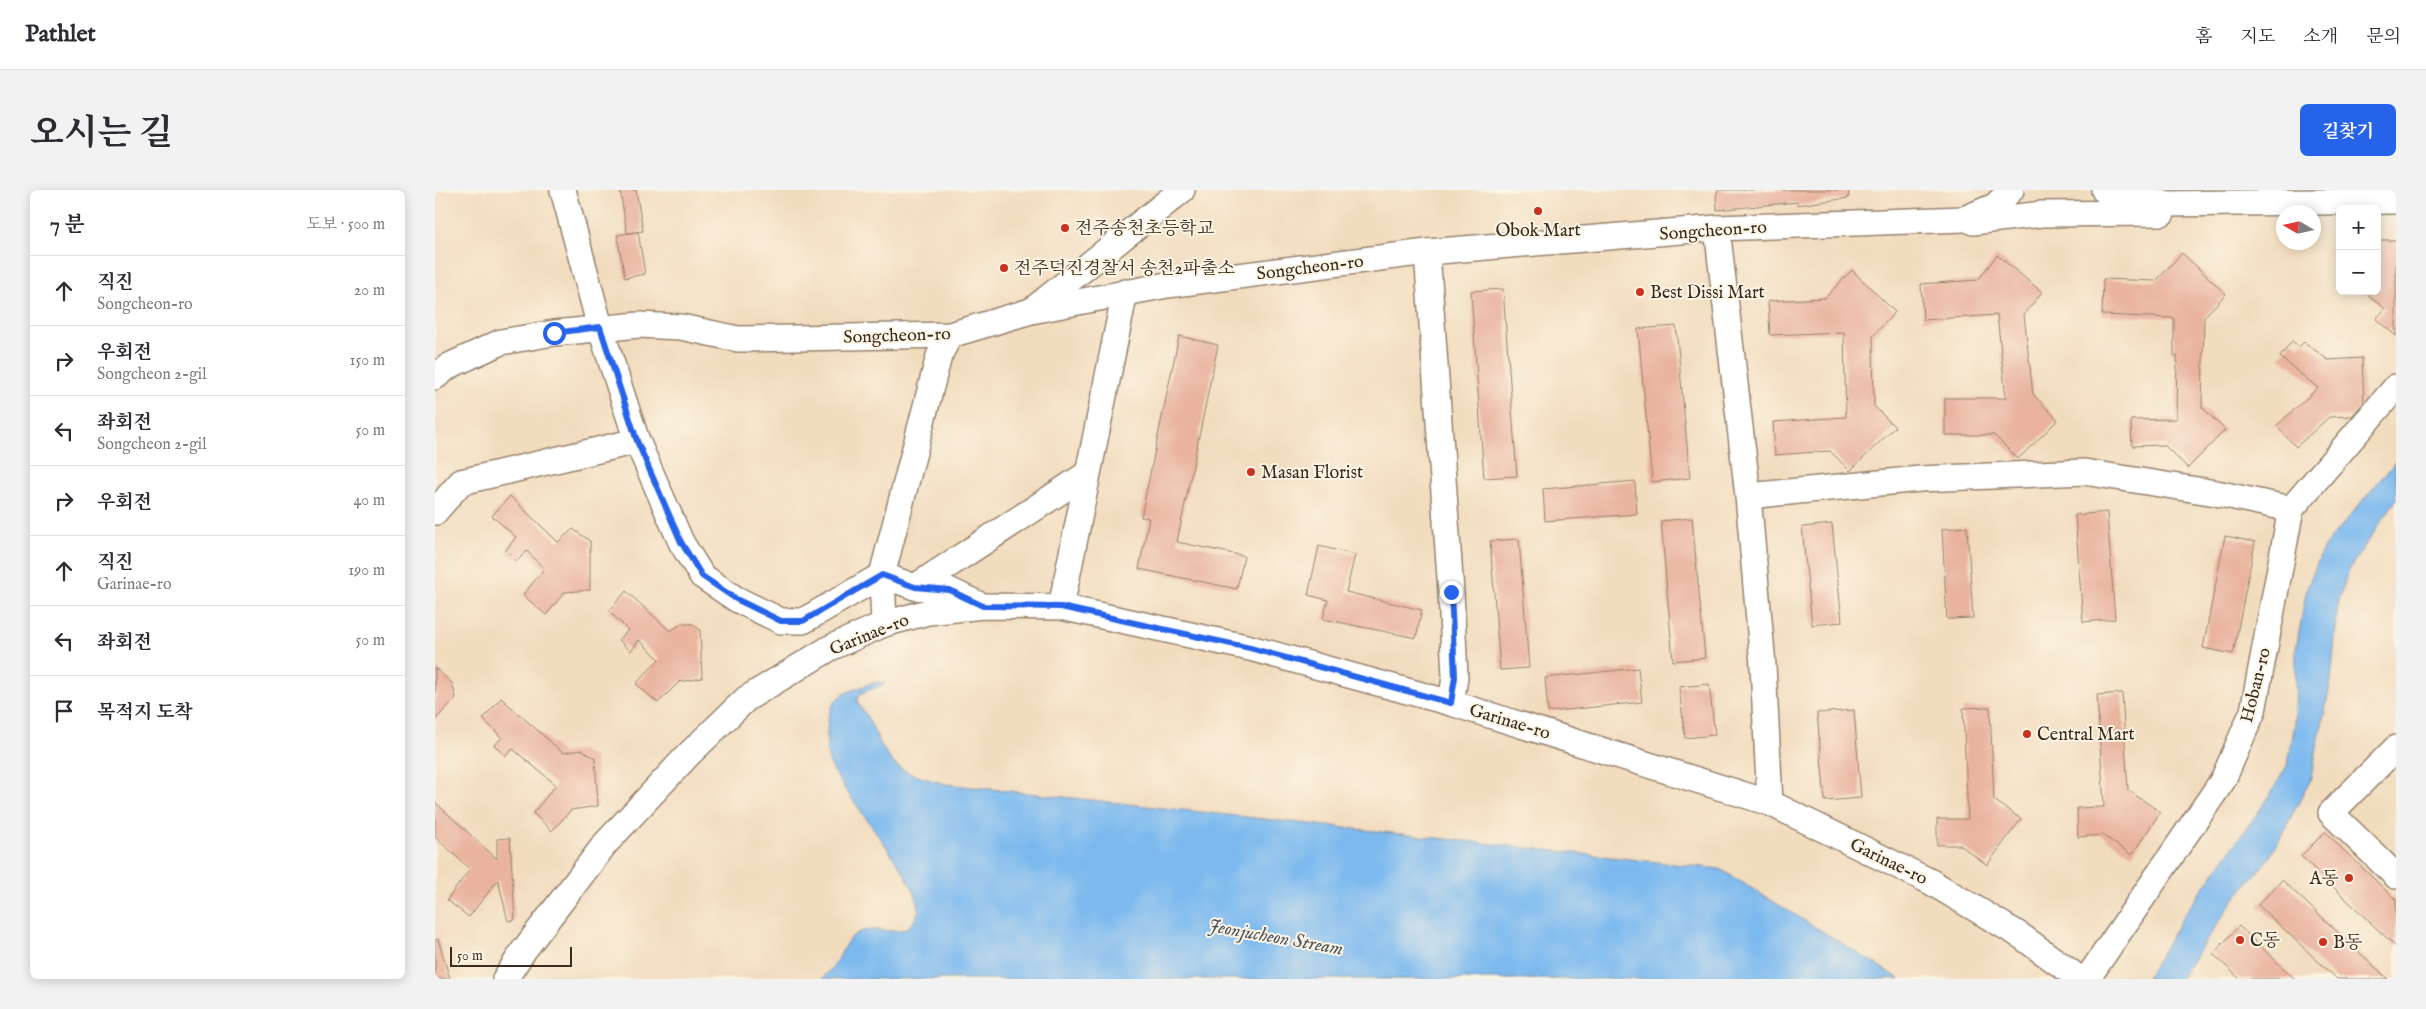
<!DOCTYPE html>
<html lang="ko">
<head>
<meta charset="utf-8">
<style>
  body { margin:0; font-family:"IM FELL English","Noto Serif KR",serif; background:#f2f2f3; color:#2b2b33 }
  .controls { position:absolute; right:15px; top:15px; display:grid; overflow:hidden; border-radius:8px; box-shadow:0 2px 12px #0003 }
  .controls button { width:45px; height:45px; display:grid; place-items:center; padding:0; border:0; border-bottom:1px solid #e1e1e2; background:#fff; color:#2b2b33; font:25px sans-serif }
  .compass { position:absolute; left:1841px; top:15px; width:45px; height:45px; border-radius:50%; background:#fff; box-shadow:0 2px 12px #0003; rotate:279deg }
  .scale { position:absolute; left:15px; bottom:12px; width:122px; box-sizing:border-box; padding-left:5px; border:2px solid #3b2a1e; border-top:0; font-size:14px; line-height:18px; white-space:nowrap; color:#3b2a1e; -webkit-text-stroke:4px #fcf5e5; paint-order:stroke }
  .stop { position:absolute; width:15px; height:15px; margin:-11px; border:4px solid #2563eb; border-radius:50%; background:#fff }
  .stop.end { background:#2563eb; border-color:#fff; box-shadow:0 1px 5px #0008 }
  .list { margin:0; padding:0; list-style:none }
  h2 { display:flex; justify-content:space-between; align-items:center; height:65px; margin:0; padding:0 20px; font-size:21px }
  h2 small { font-size:16px; font-weight:400; color:#7c7c81 }
  .list li { display:grid; grid-template-columns:32px 1fr auto; gap:15px; align-items:center; box-sizing:border-box; height:70px; padding:0 20px; border-top:1px solid #e1e1e2 }
  .list b { display:block; font-size:19px; white-space:nowrap }
  .list p { margin:0; font-size:16px; white-space:nowrap; color:#7c7c81 }
  .list em { font-size:16px; font-style:normal; color:#7c7c81 }
  .icon { flex:none; width:28px; height:28px; fill:none; stroke:currentColor; stroke-width:2; stroke-linecap:round; stroke-linejoin:round }
  .map { position:relative; flex:none; width:1961px; height:789px; overflow:hidden; border-radius:8px }
  header { display:flex; align-items:center; gap:30px; box-sizing:border-box; height:70px; padding:0 25px; background:#fff; border-bottom:1px solid #e1e1e2 }
  header strong { font-size:24px }
  nav { display:flex; gap:28px; margin-inline-start:auto; font-size:18px }
  .intro { display:flex; align-items:center; justify-content:space-between; box-sizing:border-box; height:120px; padding:0 30px }
  h1 { margin:0; font-size:35px }
  .button { padding:12px 22px; border-radius:8px; background:#2563eb; color:#fff; font-size:18px; font-weight:700 }
  main { display:flex; gap:30px; padding:0 30px }
  aside { flex:1; background:#fff; border-radius:8px; box-shadow:0 2px 12px #0003 }
  .map>svg:first-child { display:block }
  .water { fill:#7cb9ef; stroke:#5c7286 }
  .building { fill:#e9b39d }
  .lines { fill:none; stroke-linecap:round; stroke-linejoin:round }
  .minor-casing { stroke:#96836e; stroke-width:28 }
  .minor { stroke:#fff; stroke-width:25 }
  .route { stroke:#2563eb; stroke-width:6 }
  .poi-dot { fill:#c8321e; stroke:#fcf5e5; stroke-width:2 }
  .labels { text-anchor:middle; stroke-width:4; stroke-linejoin:round; paint-order:stroke }
  .poi-label { font-size:18px; fill:#3b2a1e; stroke:#fcf5e5; text-anchor:start }
  .street-label { font-size:18px; fill:#3b2a1e; stroke:#fcf5e5 }
  .water-label { font-size:19px; font-style:italic; fill:#4e555d; stroke:#fcf5e5 }
</style>
</head>
<body>
<header>
<strong>Pathlet</strong>
<nav><a>홈</a><a>지도</a><a>소개</a><a>문의</a></nav>
</header>
<div class="intro"><h1>오시는 길</h1><a class="button">길찾기</a></div>
<main>
<aside>
<h2>7 분<small>도보 · 500 m</small></h2>
<ul class="list">
<li><svg class="icon" aria-label="ahead" viewBox="0 0 24 24"><path d="M12 20V5M6 11l6-6 6 6"/></svg><div><b>직진</b><p>Songcheon-ro</p></div><em>20 m</em></li>
<li><svg class="icon" aria-label="right" viewBox="0 0 24 24"><path d="M7 20v-9h11M14 6l5 5-5 5"/></svg><div><b>우회전</b><p>Songcheon 2-gil</p></div><em>150 m</em></li>
<li><svg class="icon" aria-label="left" viewBox="0 0 24 24"><path d="M17 20v-9H6M10 6l-5 5 5 5"/></svg><div><b>좌회전</b><p>Songcheon 2-gil</p></div><em>50 m</em></li>
<li><svg class="icon" aria-label="right" viewBox="0 0 24 24"><path d="M7 20v-9h11M14 6l5 5-5 5"/></svg><div><b>우회전</b></div><em>40 m</em></li>
<li><svg class="icon" aria-label="ahead" viewBox="0 0 24 24"><path d="M12 20V5M6 11l6-6 6 6"/></svg><div><b>직진</b><p>Garinae-ro</p></div><em>190 m</em></li>
<li><svg class="icon" aria-label="left" viewBox="0 0 24 24"><path d="M17 20v-9H6M10 6l-5 5 5 5"/></svg><div><b>좌회전</b></div><em>50 m</em></li>
<li><svg class="icon" aria-label="arrive" viewBox="0 0 24 24"><path d="M6 21V4h12l-3 4 3 4H6"/></svg><div><b>목적지 도착</b></div></li>
</ul>
</aside>
<div class="map">
<svg width="1961" height="789" viewBox="0 0 1961 789">
  <rect width="100%" height="100%" fill="#fcf5e5"/>
  <filter id="ink" filterUnits="userSpaceOnUse"><feTurbulence type="fractalNoise" baseFrequency=".02" numOctaves="2"/><feDisplacementMap in="SourceGraphic" scale="10" xChannelSelector="R" yChannelSelector="G"/><feConvolveMatrix kernelMatrix="1 2 1 2 8 2 1 2 1" color-interpolation-filters="sRGB"/></filter>
  <filter id="wash" filterUnits="userSpaceOnUse"><feTurbulence type="fractalNoise" baseFrequency=".0096" numOctaves="4" result="noise"/><feDisplacementMap in="SourceGraphic" scale="20" xChannelSelector="R" yChannelSelector="G"/><feGaussianBlur stdDeviation="1.12" result="paint"/><feColorMatrix in="noise" values="0 0 0 0 0 0 0 0 0 0 0 0 0 0 0 0 0 1.4 0 .05"/><feComposite in="paint" operator="in"/></filter>
  <g filter="url(#wash)">
    <rect width="100%" height="100%" fill="#f2dcbe"/>
    <!-- water -->
    <g class="water">
      <path d="M1961 271V310L1918 373 1912 384 1903 415 1896 491 1875 591 1835 667 1798 711 1745 789H1711L1749 725 1832 610 1853 574 1860 533 1861 459 1872 398 1889 357Z"/>
      <path d="M441 492H448L450 494 426 503 422 509C423 517 432 524 435 532 457 580 460 580 510 594L1285 679 1465 789H387C392 783 398 778 402 771 407 763 410 752 418 746 440 729 472 757 483 722 492 698 407 604 395 573 391 563 391 554 392 543 393 505 407 503 441 492Z"/>
    </g>
    <g id="blocks">
      <!-- building -->
      <g class="building">
        <path d="M185 0H201L208 41 192 43Z"/>
        <path d="M1283 0H1413L1414 8 1362 15V12L1282 20 1281 6Z"/>
        <path d="M203 42 210 84 190 88 182 45Z"/>
        <path d="M1942 50H1961V146L1941 129 1950 119 1929 101H1942Z"/>
        <path d="M1747 63 1791 104 1769 127 1767 217 1790 240 1753 278 1729 255 1697 256 1696 230 1741 229 1742 166H1739V128L1667 125 1668 89 1721 91Z"/>
        <path d="M1562 65 1607 102 1589 125 1598 204 1623 230 1583 269 1559 245H1510V208H1571L1562 125 1488 130 1486 94 1543 90Z"/>
        <path d="M1417 80 1460 122 1438 146 1439 216 1460 237 1415 281 1395 261 1340 265 1338 232 1411 227 1409 142 1335 145 1333 111 1390 108Z"/>
        <path d="M1068 99 1082 286 1049 288 1036 101Z"/>
        <path d="M1241 136 1255 288 1217 292 1203 139Z"/>
        <path d="M744 146 783 155 742 352 809 366 802 399 704 379 714 328 706 327Z"/>
        <path d="M1857 151 1864 157 1869 152 1893 170 1927 168 1929 212 1917 226 1894 227 1861 257 1841 236 1883 198 1845 167Z"/>
        <path d="M1200 291 1202 324 1110 331 1108 299Z"/>
        <path d="M75 306 123 352 138 339 155 351V400L130 402 111 425 88 405 109 379 92 361 82 371 71 360 81 347 57 326Z"/>
        <path d="M1672 322 1680 429 1648 432 1640 325Z"/>
        <path d="M1257 328 1270 468 1238 471 1226 331Z"/>
        <path d="M1397 334 1407 432 1377 435 1367 337Z"/>
        <path d="M1532 337 1538 428 1512 429 1507 339Z"/>
        <path d="M1790 346 1820 352 1798 464 1768 458Z"/>
        <path d="M1084 349 1094 478 1065 480 1055 351Z"/>
        <path d="M884 356 920 365 911 402 987 420 981 448 888 429 893 410 873 405Z"/>
        <path d="M191 401 235 441 246 434H258L265 440 267 488 244 492 223 513 201 494 224 469 204 450 196 461 184 450 193 440 174 421Z"/>
        <path d="M0 478 17 493 21 508 0 530Z"/>
        <path d="M1203 478 1207 512 1113 522 1110 488Z"/>
        <path d="M1274 494 1280 545 1250 548 1244 497Z"/>
        <path d="M1687 503 1693 600 1725 622 1697 665 1667 645 1643 647 1642 618 1669 617 1662 505Z"/>
        <path d="M66 508 128 563 146 560 160 568 163 616 136 620 117 641 98 623 121 595 78 559 70 566 59 555 67 548 48 529Z"/>
        <path d="M1555 517 1559 610 1586 629 1552 675 1525 655H1502V629H1533L1528 518Z"/>
        <path d="M1419 520 1426 608 1390 611 1382 523Z"/>
        <path d="M0 612 62 669V649L75 648 80 730 73 731 63 690 34 727 12 710 35 679 0 647Z"/>
        <path d="M1890 642 1961 710V757L1866 666Z"/>
        <path d="M1847 690 1953 789H1902L1823 715Z"/>
        <path d="M1804 736 1860 789H1805L1778 764Z"/>
        <path d="M3 749 15 789H0V750Z"/>
      </g>
    </g>
  </g>
  <g filter="url(#ink)">
    <use href="#blocks" fill-opacity="0" stroke="#96836e" stroke-width="1"/>
    <g class="lines">
      <defs>
        <g id="minor">
          <path d="M128 0 165 137 202 251 246 352 267 386 301 409 346 431H368L447 385 480 397 514 400 547 416"/>
          <path d="M1669 0 1730 14 1961 11"/>
          <path d="M1538 32 1607 24 1727 23"/>
          <path d="M1282 38 1313 306 1328 475 1335 613"/>
          <path d="M992 62 1016 402 1020 487 1016 513"/>
          <path d="M600 118 747 0"/>
          <path d="M0 187 14 176 66 152 119 143 204 135 246 137 303 149 515 145 596 121 732 95 992 62 1282 38 1529 29 1560 16 1576 0"/>
          <path d="M1313 306 1485 289 1649 282 1781 303 1856 319"/>
          <path d="M0 322 26 292 202 251"/>
          <path d="M480 397 652 284"/>
          <path d="M626 417 690 102"/>
          <path d="M449 434 447 385 504 166 515 145"/>
          <path d="M1961 558 1896 623 1961 686"/>
          <path d="M70 789 89 760 170 654 253 565 311 509 395 458 449 434 493 422 548 416 626 417 815 458 1016 513 1335 613 1496 692 1586 746 1645 789"/>
          <path d="M1652 789 1788 590 1818 521 1856 319 1961 197"/>
        </g>
      </defs>
      <!-- minor casing -->
      <use href="#minor" class="minor-casing"/>
      <!-- minor -->
      <use href="#minor" class="minor"/>
    </g>
  </g>
  <g class="lines" filter="url(#ink)">
    <!-- route -->
    <path class="route" d="M119 143 165 137 202 251 246 352 267 386 301 409 346 431H368L447 385 480 397 514 400 548 416 626 417 815 458 1016 513 1020 487 1016 402"/>
  </g>
  <!-- markers -->
  <g class="poi-dot">
    <circle cx="1103" cy="21" r="5"/>
    <circle cx="630" cy="38" r="5"/>
    <circle cx="569" cy="78" r="5"/>
    <circle cx="1205" cy="102" r="5"/>
    <circle cx="816" cy="282" r="5"/>
    <circle cx="1592" cy="544" r="5"/>
    <circle cx="1914" cy="688" r="5"/>
    <circle cx="1805" cy="750" r="5"/>
    <circle cx="1888" cy="752" r="5"/>
  </g>
  <g class="labels">
    <!-- poi labels -->
    <g class="poi-label">
      <text x="640" y="44">전주송천초등학교</text>
      <text x="1103" y="46" text-anchor="middle">Obok Mart</text>
      <text x="579" y="84">전주덕진경찰서 송천2파출소</text>
      <text x="1215" y="108">Best Dissi Mart</text>
      <text x="826" y="288">Masan Florist</text>
      <text x="1602" y="550">Central Mart</text>
      <text x="1904" y="694" text-anchor="end">A동</text>
      <text x="1815" y="756">C동</text>
      <text x="1898" y="758">B동</text>
    </g>
    <!-- street labels -->
    <g class="street-label">
      <text transform="translate(1278 40) rotate(-4)" y="6">Songcheon-ro</text>
      <text transform="translate(875 77) rotate(-7)" y="6">Songcheon-ro</text>
      <text transform="translate(462 145) rotate(-2)" y="6">Songcheon-ro</text>
      <text transform="translate(434 444) rotate(-22)" y="6">Garinae-ro</text>
      <text transform="translate(1820 495) rotate(-76)" y="6">Hoban-ro</text>
      <text transform="translate(1075 531) rotate(17)" y="6">Garinae-ro</text>
      <text transform="translate(1454 671) rotate(26)" y="6">Garinae-ro</text>
    </g>
    <!-- water labels -->
    <g class="water-label">
      <text transform="translate(841 746) rotate(10)" y="7">Jeonjucheon Stream</text>
    </g>
  </g>
</svg>
<div class="controls">
<button>+</button>
<button>−</button>
</div>
<svg class="compass" viewBox="-18 -18 36 36"><path d="M0-13l5 13h-10z" fill="#e53935"/><path d="M0 13l5-13h-10z" fill="#7c7c81"/></svg>
<div class="scale">50 m</div>
<div class="stop" style="left:119px;top:143px"></div>
<div class="stop end" style="left:1016px;top:402px"></div>
</div>
</main>
</body>
</html>
